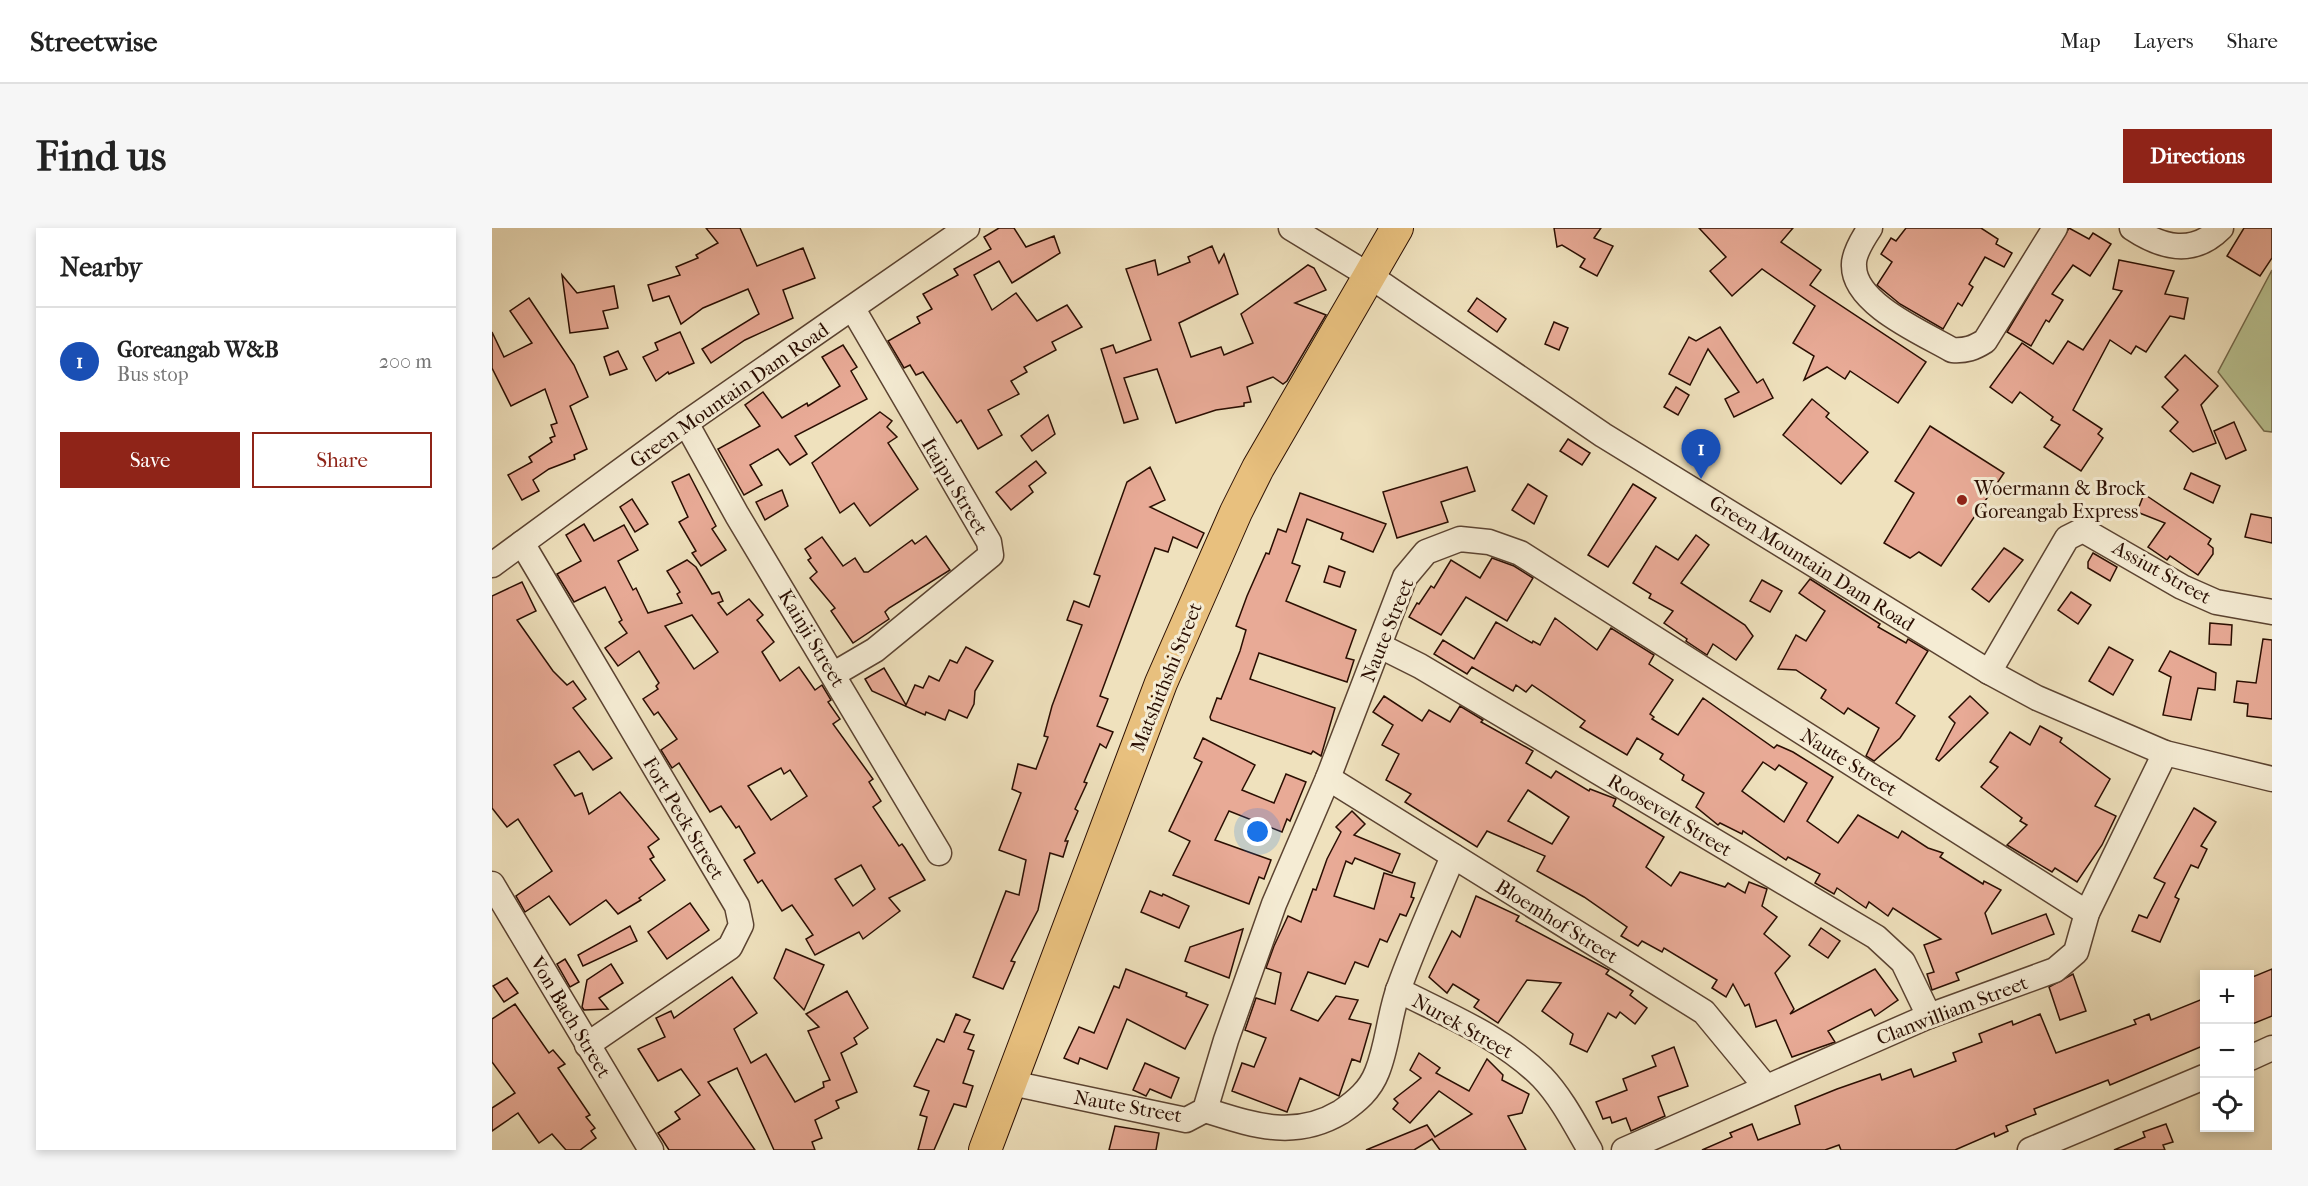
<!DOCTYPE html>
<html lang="en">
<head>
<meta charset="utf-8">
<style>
  body { margin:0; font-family:"IM FELL French Canon",serif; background:#f6f6f6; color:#222 }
  .controls { position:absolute; right:18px; bottom:18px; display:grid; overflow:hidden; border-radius:0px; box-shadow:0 3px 9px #0003 }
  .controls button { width:54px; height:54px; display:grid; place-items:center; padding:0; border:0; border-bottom:2px solid #e0e0e0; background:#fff; color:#222; font:30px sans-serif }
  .you { position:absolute; left:766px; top:604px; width:21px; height:21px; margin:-15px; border:4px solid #fff; border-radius:50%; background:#1a73e8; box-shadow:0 0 0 9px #1a73e833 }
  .badge { display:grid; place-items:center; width:39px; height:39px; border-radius:50%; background:#8f2418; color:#fff; font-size:20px; font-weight:700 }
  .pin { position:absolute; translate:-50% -50px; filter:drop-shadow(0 2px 3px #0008) }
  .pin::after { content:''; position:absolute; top:32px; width:21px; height:18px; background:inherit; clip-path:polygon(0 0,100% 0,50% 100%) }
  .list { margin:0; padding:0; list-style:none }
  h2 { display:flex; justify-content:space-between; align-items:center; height:78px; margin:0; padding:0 24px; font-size:26px }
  h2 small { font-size:20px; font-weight:400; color:#767676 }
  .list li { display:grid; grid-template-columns:39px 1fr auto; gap:18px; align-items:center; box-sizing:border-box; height:108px; padding:0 24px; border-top:2px solid #e0e0e0 }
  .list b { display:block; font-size:22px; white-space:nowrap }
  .list p { margin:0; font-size:20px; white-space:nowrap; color:#767676 }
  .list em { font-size:20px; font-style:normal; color:#767676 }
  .actions { display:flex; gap:12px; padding:18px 24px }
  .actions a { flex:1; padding:14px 0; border:2px solid #8f2418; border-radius:0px; text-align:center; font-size:21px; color:#8f2418 }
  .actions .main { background:#8f2418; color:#fff }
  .icon { flex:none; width:33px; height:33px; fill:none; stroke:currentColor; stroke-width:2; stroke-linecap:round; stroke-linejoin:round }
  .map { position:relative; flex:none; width:1780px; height:922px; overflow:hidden; border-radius:0px }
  header { display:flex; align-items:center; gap:36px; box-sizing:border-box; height:84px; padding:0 30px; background:#fff; border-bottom:2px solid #e0e0e0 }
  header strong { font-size:28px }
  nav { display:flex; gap:33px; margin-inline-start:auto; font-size:21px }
  .intro { display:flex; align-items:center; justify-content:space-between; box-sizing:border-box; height:144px; padding:0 36px }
  h1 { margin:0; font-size:42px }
  .button { padding:15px 27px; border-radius:0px; background:#8f2418; color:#fff; font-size:21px; font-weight:700 }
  main { display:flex; gap:36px; padding:0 36px }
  aside { flex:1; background:#fff; border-radius:0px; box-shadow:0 3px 9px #0003 }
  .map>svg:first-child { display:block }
  .green { fill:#b9c392; stroke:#72684a; stroke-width:1.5 }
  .building { fill:#e8aa96; stroke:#2a0e02; stroke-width:1.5; fill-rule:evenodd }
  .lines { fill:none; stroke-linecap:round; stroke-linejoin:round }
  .minor-casing { stroke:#5b4331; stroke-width:27 }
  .major-casing { stroke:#2a0e02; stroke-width:34 }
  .minor { stroke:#f5ecd4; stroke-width:24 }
  .major { stroke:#e8c07e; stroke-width:32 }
  .poi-dot { fill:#8f2418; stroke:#f5ecd4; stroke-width:2 }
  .labels { text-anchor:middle; stroke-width:6; stroke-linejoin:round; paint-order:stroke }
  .street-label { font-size:20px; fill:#2a0e02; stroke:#f5ecd4 }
  .poi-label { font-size:20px; fill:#2a0e02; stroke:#f5ecd4; text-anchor:start }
</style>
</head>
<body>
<header>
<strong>Streetwise</strong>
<nav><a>Map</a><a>Layers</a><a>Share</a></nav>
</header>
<div class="intro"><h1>Find us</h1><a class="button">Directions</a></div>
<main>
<aside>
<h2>Nearby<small></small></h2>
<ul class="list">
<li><span class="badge" style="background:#1a4fb4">1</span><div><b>Goreangab W&amp;B</b><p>Bus stop</p></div><em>200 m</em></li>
</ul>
<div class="actions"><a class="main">Save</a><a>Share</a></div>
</aside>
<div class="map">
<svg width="1780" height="922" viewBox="0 0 1780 922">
  <rect width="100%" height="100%" fill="#efe1bd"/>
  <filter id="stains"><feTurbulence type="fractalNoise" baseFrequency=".00333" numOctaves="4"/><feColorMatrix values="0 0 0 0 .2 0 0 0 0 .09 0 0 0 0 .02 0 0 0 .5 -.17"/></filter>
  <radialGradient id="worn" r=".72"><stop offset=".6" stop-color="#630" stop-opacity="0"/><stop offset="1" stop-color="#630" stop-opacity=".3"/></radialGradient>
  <!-- green -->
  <path class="green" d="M1780 42V204L1772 203 1726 144Z"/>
  <!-- building -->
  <g class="building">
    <path d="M214 0H248L265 38 311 20 323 50 291 62 301 90 253 112 219 135 210 121 267 86 256 61 211 80 189 96 177 68 161 73 156 57 188 47 184 39 206 30 204 27 226 15Z"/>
    <path d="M507 0H522L534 19 562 8 568 25 520 55 507 33 482 47 500 82 524 65 545 93 575 77 590 99 560 114 564 122 532 139 535 144 519 153 527 166 496 182 510 207 486 221 469 192 465 195 431 144 424 147 418 137 412 140 396 113 428 95 425 89 440 81 431 66 466 47 462 41 499 21 492 9Z"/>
    <path d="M1062 0H1109L1102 10 1121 18 1105 48 1088 39 1093 31 1070 17 1065 19Z"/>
    <path d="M1207 0H1301L1289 14 1329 42 1318 57 1434 134 1406 175 1358 143 1353 151 1335 139 1312 152 1322 128 1301 115 1323 78 1270 41 1240 68 1218 43 1234 29Z"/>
    <path d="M1414 0H1489L1506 11 1504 16 1520 25 1512 39 1493 29 1477 56 1481 59 1470 78 1466 75 1451 101 1408 76 1385 57 1400 34 1389 26 1399 10 1404 13Z"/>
    <path d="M1577 0 1597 11 1601 5 1619 16 1598 48 1581 37 1560 66 1571 72 1557 94 1554 92 1539 118 1515 104Z"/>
    <path d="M1752 0H1780V30L1768 48 1735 28Z"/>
    <path d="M720 18 727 35 732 26 746 66 687 95 699 129 729 119 732 127 761 115 749 86 816 37 822 40 834 62 803 75 834 87 795 153 791 156 781 149 755 159 759 174 752 175V178L724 182 684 195 665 141 632 150 646 191 632 195 609 121 621 117 624 125 659 112 634 41 663 32 666 47 698 34 696 29Z"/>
    <path d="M1627 32 1682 43 1673 66 1696 70 1692 91 1678 88 1654 124 1644 118 1639 126 1618 112 1581 182 1610 201 1606 206 1611 210 1589 243 1552 219 1568 197 1559 192 1561 189 1528 164 1520 175 1498 159 1530 115 1561 136 1576 113 1591 122 1630 63 1621 61Z"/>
    <path d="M70 47 85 65 122 58 126 80 111 83 116 100 78 105Z"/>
    <path d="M37 70 82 137 96 169 78 178 95 221 82 227 83 231 57 241 41 252 47 263 30 272 16 247 40 234 37 229 60 214 58 210 63 208 59 197 65 195 53 161 19 178 0 140V104L12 129 40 115 18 83Z"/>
    <path d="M985 70 1014 91 1005 104 976 83Z"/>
    <path d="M1062 94 1076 100 1067 122 1053 116Z"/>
    <path d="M1228 99 1265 155 1271 151 1281 170 1242 189 1233 171 1247 164 1216 121 1198 157 1177 146 1197 109 1204 113Z"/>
    <path d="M188 104 202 135 177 146 176 144 164 153 151 129 166 122 163 115Z"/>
    <path d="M351 117 365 139 359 143 375 171 303 208 315 226 298 237 286 221 258 237 270 257 252 267 226 221 268 198 253 177 271 164 290 190 315 175 316 178 348 158 330 129Z"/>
    <path d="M126 123 135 141 118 147 112 129Z"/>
    <path d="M1693 127 1726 158 1709 177 1724 215 1701 224 1678 203 1686 194 1670 179 1686 162 1673 149Z"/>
    <path d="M1184 159 1197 167 1186 187 1172 179Z"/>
    <path d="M1320 171 1337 185 1334 189 1376 224 1349 256 1291 207Z"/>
    <path d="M388 184 400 193 395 199 405 209 396 215 426 261 378 298 362 275 348 285 320 235Z"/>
    <path d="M556 187 563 206 540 223 529 208Z"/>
    <path d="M1742 194 1754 222 1734 231 1722 203Z"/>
    <path d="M1438 198 1512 245 1449 338 1427 324 1418 330 1392 315 1422 265 1403 253Z"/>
    <path d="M1076 211 1098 225 1090 237 1068 223Z"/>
    <path d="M544 233 554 245 537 258 541 264 519 282 504 264Z"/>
    <path d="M658 239 673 272 658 279 712 305 705 320 681 309 676 324 663 320 608 468 616 471 605 498 621 504 614 520 608 516 592 554 595 555 583 581 586 583 573 613H576L571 629 558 625 546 682 519 733 523 734 511 761 481 749 514 663 527 667 534 632 507 622 529 565 520 561 526 536 544 541 556 509 552 508 560 478 590 397 575 392 582 373 597 379 608 348 602 346 635 254Z"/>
    <path d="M975 239 983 263 949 274 956 294 905 310 891 264Z"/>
    <path d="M1699 245 1728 258 1721 275 1692 261Z"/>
    <path d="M197 246 224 298 220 301 234 322 209 338 200 325 204 323 187 294 196 289 180 254Z"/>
    <path d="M1036 256 1055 268 1042 296 1020 282Z"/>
    <path d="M1141 256 1164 270 1116 339 1096 327Z"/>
    <path d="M290 262 296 278 273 292 264 274Z"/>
    <path d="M808 265 894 296 881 324 849 311 851 305 815 291 800 335 808 338 794 373 864 402 854 430 862 432 855 454 767 425 758 451 843 480 829 528 821 523 819 526 719 492 718 489 725 470 729 471 748 423 754 402 744 398 755 368 774 325 777 326 786 301 794 304Z"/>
    <path d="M1652 266 1719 311 1716 316 1721 320V326L1706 347 1678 328 1675 332 1656 319 1673 295 1645 284Z"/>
    <path d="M140 271 156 296 143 304 128 279Z"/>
    <path d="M1759 286 1780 290V315L1753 309Z"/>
    <path d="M92 296 102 313 132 297 146 322 126 333 141 362 144 360 156 385 190 375 185 366 188 364 175 343 195 332 204 339 220 366 227 364 231 373 226 375 235 387 257 371 271 387 265 392 282 414 270 424 288 453 307 439 323 462 330 457 339 472 336 474 348 491 341 496 381 551 377 554 389 573 381 579 407 618 410 616 413 620 433 652 397 670 408 683 371 711 367 704 323 727 314 711 321 707 300 677 290 683 270 652 266 655 252 632 263 625 247 598 244 600 229 578 218 584 187 535 180 540 169 522 185 511 166 484 162 487 151 471 166 461 164 458 167 455 147 423 126 438 113 420 135 405 127 394 130 392 113 359 82 374 65 346 89 333 74 307ZM200 387 226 424 202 441 173 398ZM289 540 292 546 298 542 315 568 279 592 256 558ZM369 637 383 661 361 678 343 651Z"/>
    <path d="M1204 307 1217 317 1189 355 1253 397 1261 408 1244 432 1221 416 1215 427 1194 413 1195 411 1172 395 1181 383 1157 370 1159 366 1141 355 1164 318 1186 332Z"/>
    <path d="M434 308 458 342 397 380 393 384 397 391 361 415 339 383 343 380 318 350 325 344 316 332 319 330 313 321 330 309 351 338 363 330 372 344H376L420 312 423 316Z"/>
    <path d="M1512 320 1531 332 1497 374 1480 361Z"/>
    <path d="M1601 325 1625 339 1618 353 1596 340V334Z"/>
    <path d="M1000 330 1022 338 1041 350 1015 393 974 369 949 407 917 389 925 375 927 376 939 358 942 360 959 332 988 350Z"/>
    <path d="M837 338 853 344 848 359 832 354Z"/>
    <path d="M1318 351 1388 396 1386 399 1414 415 1416 411 1436 423 1404 475 1423 488 1408 510 1382 533 1374 528 1387 500 1356 480 1352 486 1329 470 1334 462 1304 442 1286 441 1304 407 1314 413 1333 383 1307 365Z"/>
    <path d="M1270 352 1290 363 1278 384 1258 373Z"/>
    <path d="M30 354 44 383 25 392 61 443 75 457 81 453 94 471 81 480 120 530 101 542 87 523 62 537 83 568 90 565 97 586 128 564 167 611 156 619 162 629 158 631 173 652 147 670 149 672 126 686 114 672 78 697 57 668 33 684 24 668 60 643 26 591 15 599 0 580V368Z"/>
    <path d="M1579 364 1599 377 1586 396 1566 382Z"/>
    <path d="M1063 390 1105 422 1119 400 1162 427 1157 436 1181 452 1158 486 1162 489 1160 491 1186 507 1211 470 1282 520 1285 517 1301 524 1341 549 1315 593 1346 615 1366 587 1406 610 1410 603 1436 620 1451 625 1448 629 1491 656 1492 653 1509 662 1493 685 1500 706 1554 686 1562 706 1464 745 1467 752 1440 762 1435 746 1442 744 1432 717 1449 711 1401 680 1396 688 1377 674 1374 680 1345 660 1342 666 1323 655 1328 646 1296 629 1294 632 1251 603 1250 606 1228 595 1226 597 1204 579 1212 565 1190 552 1192 547 1168 531 1171 526 1145 510 1135 527 1088 499 1093 493 1040 457 1034 464 1024 457 1021 463 980 439 975 446 942 426 951 412 982 431 1004 394 1040 415 1041 413 1048 417ZM1271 534 1283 542 1287 537 1315 555 1292 594 1250 563Z"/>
    <path d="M1718 395 1740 397 1739 417 1717 416Z"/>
    <path d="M1771 411 1780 412V491L1755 488 1756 476 1742 474 1745 453 1764 455Z"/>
    <path d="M474 419 501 433 483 463 482 476 475 490 457 482 453 492 434 484 433 487 380 463 373 451 392 440 414 477 423 457 431 460 437 448 447 453 458 432 465 435Z"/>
    <path d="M1617 419 1641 432 1621 467 1597 453Z"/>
    <path d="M1678 423 1724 445 1723 462 1706 460 1699 492 1671 487 1679 449 1667 443Z"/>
    <path d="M892 468 930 493 937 482 958 494 968 478 991 492 989 494 1041 523 1034 535 1059 550 1064 543 1097 563 1098 561 1124 571 1121 578 1172 609 1154 639 1179 658 1188 644 1233 659 1236 655 1253 665 1257 654 1275 661 1270 678 1285 689 1272 706 1298 728 1283 745 1302 781 1298 786 1383 741 1406 772 1383 788 1379 781 1336 803 1343 814 1300 829 1284 792 1264 799 1257 776 1253 778 1241 756 1234 769 1220 760 1225 752 1172 720 1170 724 1150 713 1146 718 1129 708 1135 699 1092 669 1045 643 1053 628 995 603 985 619 913 574 919 566 894 552 907 526 890 517 901 497 881 484ZM1036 562 1077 589 1060 616 1016 593Z"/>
    <path d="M1478 468 1496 485 1447 533 1444 531 1463 495 1457 489Z"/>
    <path d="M1548 498 1570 510 1568 514 1618 551 1603 578 1624 588 1610 617 1585 654 1563 640 1560 644 1515 617 1535 597 1528 593 1530 590 1489 559 1506 539 1498 534 1518 504 1538 517Z"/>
    <path d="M711 510 763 537 750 562 782 575 794 546 814 554 798 593 795 591 790 604 737 583 723 612 779 632 772 651 767 649 757 676 681 647 698 613 677 603 710 534 702 530Z"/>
    <path d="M1702 580 1724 594 1709 618 1715 621 1706 640 1699 637 1683 669 1687 671 1668 714 1640 703 1647 687 1655 690 1673 655 1662 650Z"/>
    <path d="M860 583 873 596 862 607 908 626 900 645 863 630 860 636 854 633 842 668 882 681 892 645 923 655 919 669 922 670 914 688 908 686 895 714 888 711 876 739 863 734 853 756 816 744 799 782 826 793 844 768 866 772 857 791 879 796 868 834 860 831 847 868 808 850 795 884 740 863 750 835 762 839 774 810 753 802 764 770 783 776 789 745 774 740 782 718 796 688 809 694 821 661 824 662 835 631 849 604 844 599Z"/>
    <path d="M658 663 670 668 671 666 697 678 687 700 649 684Z"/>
    <path d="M984 668 1027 688 1024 693 1117 742 1114 746 1141 763 1138 767 1155 780 1143 796 1128 784 1124 790 1116 785 1095 824 1078 816 1081 806 1050 783 1069 755 1035 752 1006 795 982 779 987 772 961 756 955 765 937 749 960 703 968 709Z"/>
    <path d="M198 675 217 702 175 731 156 704Z"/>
    <path d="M138 698 145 713 91 738 86 727Z"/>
    <path d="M1329 700 1348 713 1336 730 1317 717Z"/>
    <path d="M751 701 737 750 693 733 698 719Z"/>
    <path d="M294 721 332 737 312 782 282 750Z"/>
    <path d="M73 731 87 754 78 759 65 736Z"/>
    <path d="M119 736 131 755 107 770 116 781 92 782 90 779 95 752Z"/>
    <path d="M634 741 695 765 694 768 716 777 693 821 635 791 615 841 588 830 586 836 572 830 587 799 602 805 622 758 627 760Z"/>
    <path d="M1780 741V788L1758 797V750Z"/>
    <path d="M1581 746 1594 783 1568 792 1557 759Z"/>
    <path d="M240 749 265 785 242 801 259 835 274 826 303 874 332 859 331 854 338 852 316 803 327 799 314 786 355 763 376 800 362 810 365 816 349 825 365 864 344 873 347 880 323 892 330 910 320 914 323 922H282L245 840 216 854 263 922H177L166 905 188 891 183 884 208 867 189 841 166 853 146 821 173 809 164 790 179 783 182 790Z"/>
    <path d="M15 750 26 765 12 774 1 758Z"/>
    <path d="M1713 770V817L1618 857 1616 852 1542 881 1544 886 1514 898 1516 903 1503 909 1502 905 1463 922H1349L1347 917 1333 922H1210L1240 909 1238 905 1260 896 1266 912 1308 896 1303 878 1345 861 1388 846 1390 852 1419 841 1422 849 1464 833 1461 825 1490 814 1487 806 1520 793 1521 797 1548 786 1564 825 1644 796 1642 792 1657 786 1659 792Z"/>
    <path d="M23 776 57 825 61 822 73 836 66 840 98 887 94 889 103 900 99 903 104 910 88 922H74L60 906 47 915 26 885 0 903V880L23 865 0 834V791Z"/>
    <path d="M464 786 478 792 472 804 482 807 476 821 482 823 471 855 481 858 474 879 462 876 442 922H426L435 889 428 887 437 863 422 858 445 811 452 814Z"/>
    <path d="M1182 819 1196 858 1166 869 1173 888 1139 903 1134 890 1120 895 1118 889 1111 891 1104 874 1135 862 1131 851 1164 838 1160 828Z"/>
    <path d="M927 825 948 840 944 845 977 863 995 831 1011 847 1010 852 1037 866 1030 885 1016 888 1034 922H948L940 911 922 922H874L935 897 943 909 980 886 947 863 918 895 901 881 906 875 902 871 929 850 918 842Z"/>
    <path d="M653 835 687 850 679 870 658 861 654 868 641 862Z"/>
    <path d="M1674 896 1681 914 1671 917 1673 922H1622L1653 909 1651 904Z"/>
    <path d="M623 898 667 905 664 922H617Z"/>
  </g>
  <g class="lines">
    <defs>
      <g id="minor">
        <path d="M799 0 878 48 1111 207 1497 444 1545 470 1673 525 1780 551"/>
        <path d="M1378 0C1372 9 1361 27 1362 38 1362 76 1431 105 1460 122 1474 123 1482 120 1493 113L1563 0"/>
        <path d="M1640 0C1670 20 1701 28 1729 0"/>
        <path d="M194 195 245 287 447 625"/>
        <path d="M30 315 245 678 249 697 238 719 95 817"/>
        <path d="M0 337 194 195 475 0"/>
        <path d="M888 418 928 438 1384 709 1411 734 1437 788"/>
        <path d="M1497 444 1575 310 1591 302 1690 359 1724 374 1780 384"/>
        <path d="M342 446 383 422 499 327 497 314 361 81"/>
        <path d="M836 550 1212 784 1274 859"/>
        <path d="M0 656 159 922"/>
        <path d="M906 762C955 787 1010 809 1050 849 1070 870 1084 898 1098 922"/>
        <path d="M1758 830 1780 820"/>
        <path d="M519 855 694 892 713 882 734 812 782 676 836 550 913 349 934 324 968 311 997 314 1028 325 1595 685"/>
        <path d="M713 882C761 897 802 912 849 884 865 873 878 862 885 844 896 817 897 787 907 760 923 715 943 672 961 628"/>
        <path d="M1132 922 1437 788 1563 742 1584 724 1595 685 1673 525"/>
        <path d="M1538 922 1712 849"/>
      </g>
      <path id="major" d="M493 922 669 455 744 284 766 240 905 0"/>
    </defs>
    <!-- minor casing -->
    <use href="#minor" class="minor-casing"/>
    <!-- major casing -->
    <use href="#major" class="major-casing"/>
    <!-- minor -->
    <use href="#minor" class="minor"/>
    <!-- major -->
    <use href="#major" class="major"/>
  </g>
  <!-- markers -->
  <circle class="poi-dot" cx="1470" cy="272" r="6"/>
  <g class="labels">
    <!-- street labels -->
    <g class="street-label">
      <text transform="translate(237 167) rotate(-35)" y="7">Green Mountain Dam Road</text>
      <text transform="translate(463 258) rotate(59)" y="7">Itaipu Street</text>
      <text transform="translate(1320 335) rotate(32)" y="7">Green Mountain Dam Road</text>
      <text transform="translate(1670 344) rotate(29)" y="7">Assiut Street</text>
      <text transform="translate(895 402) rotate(-68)" y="7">Naute Street</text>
      <text transform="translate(320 410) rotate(59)" y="7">Kainji Street</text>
      <text transform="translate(674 449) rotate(-68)" y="7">Matshithshi Street</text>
      <text transform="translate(1357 534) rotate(32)" y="7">Naute Street</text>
      <text transform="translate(1178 587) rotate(31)" y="7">Roosevelt Street</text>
      <text transform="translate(192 590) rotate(59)" y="7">Fort Peck Street</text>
      <text transform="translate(1065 693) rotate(32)" y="7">Bloemhof Street</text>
      <text transform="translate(1460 782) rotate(-21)" y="7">Clanwilliam Street</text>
      <text transform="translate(79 789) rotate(59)" y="7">Von Bach Street</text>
      <text transform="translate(971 798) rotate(29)" y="7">Nurek Street</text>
      <text transform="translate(636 878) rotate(10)" y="7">Naute Street</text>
    </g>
    <!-- poi labels -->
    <g class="poi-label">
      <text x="1482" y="267">Woermann &amp; Brock<tspan x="1482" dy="23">Goreangab Express</tspan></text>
    </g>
  </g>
  <rect width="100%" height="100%" filter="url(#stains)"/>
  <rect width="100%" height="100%" fill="url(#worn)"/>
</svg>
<div class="controls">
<button>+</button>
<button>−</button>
<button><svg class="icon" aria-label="locate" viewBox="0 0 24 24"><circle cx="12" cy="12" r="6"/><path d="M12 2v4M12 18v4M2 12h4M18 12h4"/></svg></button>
</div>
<div class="you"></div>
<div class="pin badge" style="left:1209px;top:251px;background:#1a4fb4">1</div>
</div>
</main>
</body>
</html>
